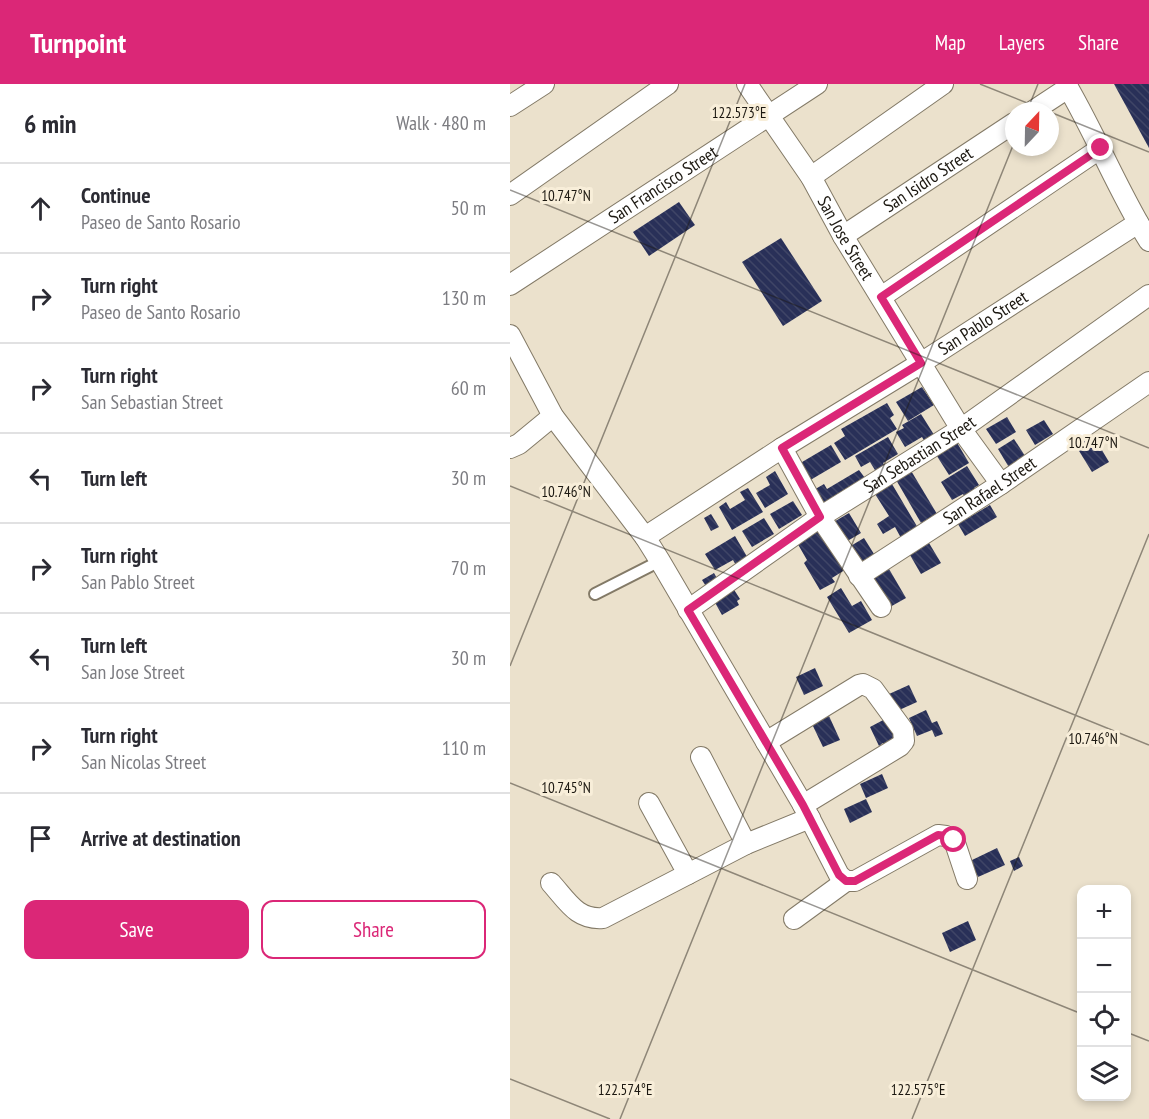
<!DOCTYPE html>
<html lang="en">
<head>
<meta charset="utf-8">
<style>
  body { margin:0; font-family:"PT Sans Narrow",sans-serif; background:#f7f7f7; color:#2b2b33 }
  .controls { position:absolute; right:18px; bottom:18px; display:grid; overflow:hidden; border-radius:12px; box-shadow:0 3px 9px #0003 }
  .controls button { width:54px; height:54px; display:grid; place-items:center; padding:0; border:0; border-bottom:2px solid #e1e1e2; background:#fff; color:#2b2b33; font:30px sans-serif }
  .compass { position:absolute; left:495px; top:18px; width:54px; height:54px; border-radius:50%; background:#fff; box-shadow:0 3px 9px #0003; rotate:22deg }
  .stop { position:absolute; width:18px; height:18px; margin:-14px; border:4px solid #db2777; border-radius:50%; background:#fff }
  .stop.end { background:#db2777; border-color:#fff; box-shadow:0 2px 6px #0008 }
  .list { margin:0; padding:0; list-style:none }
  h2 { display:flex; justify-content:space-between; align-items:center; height:78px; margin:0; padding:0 24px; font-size:26px }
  h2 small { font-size:20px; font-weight:400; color:#7c7c81 }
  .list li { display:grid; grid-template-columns:39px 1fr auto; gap:18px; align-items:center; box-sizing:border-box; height:90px; padding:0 24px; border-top:2px solid #e1e1e2 }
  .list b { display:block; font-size:22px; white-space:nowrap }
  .list p { margin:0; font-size:20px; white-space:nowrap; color:#7c7c81 }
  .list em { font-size:20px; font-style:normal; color:#7c7c81 }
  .actions { display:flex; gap:12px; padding:18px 24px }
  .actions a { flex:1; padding:14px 0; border:2px solid #db2777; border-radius:12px; text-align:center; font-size:21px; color:#db2777 }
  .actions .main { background:#db2777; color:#fff }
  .icon { flex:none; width:33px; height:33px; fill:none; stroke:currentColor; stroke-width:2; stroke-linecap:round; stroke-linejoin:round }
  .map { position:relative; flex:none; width:639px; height:1035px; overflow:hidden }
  header { display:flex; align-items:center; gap:36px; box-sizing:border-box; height:84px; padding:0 30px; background:#db2777; color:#fff }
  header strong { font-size:28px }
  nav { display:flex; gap:33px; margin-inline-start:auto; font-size:21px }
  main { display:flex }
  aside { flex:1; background:#fff }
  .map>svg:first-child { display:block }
  .building { fill:url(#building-back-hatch) }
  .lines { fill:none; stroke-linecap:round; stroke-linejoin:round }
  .service-casing { stroke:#837a67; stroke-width:14 }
  .minor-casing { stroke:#837a67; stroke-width:22 }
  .service { stroke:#fff; stroke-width:10 }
  .minor { stroke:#fff; stroke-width:20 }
  .route { stroke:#db2777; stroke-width:8 }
  .ticks { fill:none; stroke:#1c1811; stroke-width:1.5; stroke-opacity:0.45 }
  .labels { text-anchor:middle; stroke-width:6; stroke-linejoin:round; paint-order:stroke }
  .street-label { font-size:18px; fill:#1c1811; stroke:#f8eed9 }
  .ticks-label { font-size:15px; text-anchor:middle; fill:#1c1811; stroke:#f8eed9; stroke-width:6; stroke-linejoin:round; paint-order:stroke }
</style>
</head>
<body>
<header>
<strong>Turnpoint</strong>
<nav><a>Map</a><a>Layers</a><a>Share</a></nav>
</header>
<main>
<aside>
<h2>6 min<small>Walk · 480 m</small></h2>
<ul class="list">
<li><svg class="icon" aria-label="ahead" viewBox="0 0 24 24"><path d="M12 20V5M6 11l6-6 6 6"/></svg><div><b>Continue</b><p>Paseo de Santo Rosario</p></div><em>50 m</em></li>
<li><svg class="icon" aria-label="right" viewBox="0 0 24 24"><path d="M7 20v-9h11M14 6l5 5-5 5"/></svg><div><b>Turn right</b><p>Paseo de Santo Rosario</p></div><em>130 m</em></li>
<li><svg class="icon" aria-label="right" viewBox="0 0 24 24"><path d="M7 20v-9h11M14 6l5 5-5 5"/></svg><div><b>Turn right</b><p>San Sebastian Street</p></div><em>60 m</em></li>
<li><svg class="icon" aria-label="left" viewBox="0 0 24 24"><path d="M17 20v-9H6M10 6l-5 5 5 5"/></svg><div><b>Turn left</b></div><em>30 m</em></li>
<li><svg class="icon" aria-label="right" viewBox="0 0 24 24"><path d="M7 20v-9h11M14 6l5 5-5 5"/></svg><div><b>Turn right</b><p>San Pablo Street</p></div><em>70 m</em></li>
<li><svg class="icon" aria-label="left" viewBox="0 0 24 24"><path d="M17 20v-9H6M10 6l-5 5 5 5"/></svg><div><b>Turn left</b><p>San Jose Street</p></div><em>30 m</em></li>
<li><svg class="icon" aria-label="right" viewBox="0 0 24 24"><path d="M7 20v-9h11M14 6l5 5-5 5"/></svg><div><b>Turn right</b><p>San Nicolas Street</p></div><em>110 m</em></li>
<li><svg class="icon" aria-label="arrive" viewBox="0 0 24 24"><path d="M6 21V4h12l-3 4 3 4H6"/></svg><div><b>Arrive at destination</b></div></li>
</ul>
<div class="actions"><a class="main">Save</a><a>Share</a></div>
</aside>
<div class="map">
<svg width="639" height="1035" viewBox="0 0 639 1035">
  <defs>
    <pattern id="building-back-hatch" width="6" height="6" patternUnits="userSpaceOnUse" patternTransform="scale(1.5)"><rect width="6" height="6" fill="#293058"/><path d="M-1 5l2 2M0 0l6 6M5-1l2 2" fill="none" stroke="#3f4566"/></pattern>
  </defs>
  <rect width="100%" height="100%" fill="#ebe1cc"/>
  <!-- building -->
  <g class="building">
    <path d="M604 0H639V64Z"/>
    <path d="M169 118 185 141 139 172 123 148Z"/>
    <path d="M271 154 312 217 273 242 232 178Z"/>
    <path d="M412 303 424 321 398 337 386 318Z"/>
    <path d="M377 319 384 331 380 334 387 345 335 376 324 359 335 352 331 345Z"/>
    <path d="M411 330 426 354 416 360 412 353 395 363 386 348 394 344 392 341Z"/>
    <path d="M497 333 506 348 486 360 476 345Z"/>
    <path d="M534 336 543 350 525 361 516 346Z"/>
    <path d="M583 351 599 378 582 388 566 362Z"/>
    <path d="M378 353 388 370 373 379 377 385 368 391 360 378 351 383 345 372Z"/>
    <path d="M504 355 517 375 500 385 488 365Z"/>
    <path d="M446 357 459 379 439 391 425 369Z"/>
    <path d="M321 361 331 378 297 398 287 381Z"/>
    <path d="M457 382 469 401 464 404 467 409 456 415 453 410 442 416 431 398Z"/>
    <path d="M400 385 427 430 411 439 385 394Z"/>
    <path d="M349 386 355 394 310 421 302 407 314 400 317 405Z"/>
    <path d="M265 387 278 410 255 424 246 409 260 401 256 393Z"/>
    <path d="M382 400 408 444 391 454 385 443 373 450 367 440 379 432 365 410Z"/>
    <path d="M238 404 253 428 222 446 209 423 216 418 220 425 235 416 230 408Z"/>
    <path d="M283 417 292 431 269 445 260 430Z"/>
    <path d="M480 421 487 433 455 452 448 440Z"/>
    <path d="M339 429 351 449 334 459 322 439Z"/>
    <path d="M201 430 209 443 201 447 194 434Z"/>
    <path d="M254 434 264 450 242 463 232 447Z"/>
    <path d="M310 443 338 484 322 494 325 498 310 506 294 479 297 476 286 457Z"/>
    <path d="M225 452 239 476 227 483 223 476 205 486 195 470Z"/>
    <path d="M354 454 364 470 348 480 339 463Z"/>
    <path d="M419 459 431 479 411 490 400 471Z"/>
    <path d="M379 485 396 514 380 523 363 494Z"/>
    <path d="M204 489 208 496 197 504 192 496Z"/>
    <path d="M221 501 230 515 227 517 229 521 212 531 203 515Z"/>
    <path d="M331 504 342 522 351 517 362 536 339 549 317 513Z"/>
    <path d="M305 584 313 602 294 611 286 593Z"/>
    <path d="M399 601 407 618 387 627 379 610Z"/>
    <path d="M416 626 422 639 427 637 433 650 425 653 422 646 407 652 399 634Z"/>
    <path d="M319 632 330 656 313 663 302 640Z"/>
    <path d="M377 634 386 653 382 655 385 661 376 665 373 659 369 662 360 643Z"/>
    <path d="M372 690 378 704 356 714 350 700Z"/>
    <path d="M356 715 362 728 340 739 334 725Z"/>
    <path d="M487 764 495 781 468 793 460 777Z"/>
    <path d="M509 773 513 782 504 787 500 777Z"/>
    <path d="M458 837 466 856 440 868 432 849Z"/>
  </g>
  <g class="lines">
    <defs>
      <path id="service" d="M85 510 150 477"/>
      <g id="minor">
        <path id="s1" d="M237 0 301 93 333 152 451 345 491 400"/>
        <path d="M556 0C586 51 608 107 639 157"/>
        <path d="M0 22 34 0"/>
        <path d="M523 27 558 4"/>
        <path d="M301 93 433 0"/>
        <path d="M0 111 158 0"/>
        <path id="s2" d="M333 152 504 39"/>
        <path id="s3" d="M0 201 307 0"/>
        <path d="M371 213 591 64"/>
        <path d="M0 251 43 332 135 453 150 477 293 721 329 791 336 797H345L428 751 436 752 444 756 457 795"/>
        <path d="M0 364 9 360 43 332"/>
        <path d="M272 364 310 433 371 523"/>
        <path id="s4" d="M135 453 272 364 411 279 628 139"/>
        <path id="s5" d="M349 492 491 400 639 298"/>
        <path id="s6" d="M178 526 310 433 451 345 639 211"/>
        <path d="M256 658 349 601 353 600 363 605 393 646 394 657 390 662 293 721"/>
        <path d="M191 673 236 760"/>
        <path d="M139 719 178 790"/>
        <path d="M41 799C58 818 67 836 93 834L236 760 300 734"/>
        <path d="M284 835 336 797"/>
      </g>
    </defs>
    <!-- service casing -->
    <use href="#service" class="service-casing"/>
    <!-- minor casing -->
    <use href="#minor" class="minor-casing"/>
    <!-- service -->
    <use href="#service" class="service"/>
    <!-- minor -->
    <use href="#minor" class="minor"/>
  </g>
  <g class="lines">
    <!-- route -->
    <path class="route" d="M444 756 436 752 428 751 345 797H336L329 791 293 721 178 526 310 433 272 364 411 279 371 213 591 64"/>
  </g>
  <!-- ticks -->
  <path class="ticks" d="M470 0 537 27M517 27 528 0M540 28 639 68M0 106 639 364M0 402 639 661M0 582 235 0M0 699 572 930M616 948 639 957M0 995 100 1035M110 1035 504 59M402 1035 639 450"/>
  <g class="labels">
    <!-- street labels -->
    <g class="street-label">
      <text dy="6" stroke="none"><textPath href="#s2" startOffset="102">San Isidro Street</textPath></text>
      <text dy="6" stroke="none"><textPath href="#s3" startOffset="183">San Francisco Street</textPath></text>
      <text dy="6" stroke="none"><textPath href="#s1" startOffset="183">San Jose Street</textPath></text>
      <text dy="6" stroke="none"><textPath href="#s4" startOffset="400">San Pablo Street</textPath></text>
      <text dy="6" stroke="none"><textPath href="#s6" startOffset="279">San Sebastian Street</textPath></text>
      <text dy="6" stroke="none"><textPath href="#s5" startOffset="156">San Rafael Street</textPath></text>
    </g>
  </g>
  <g class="ticks-label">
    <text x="229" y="34">122.573°E</text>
    <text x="56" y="117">10.747°N</text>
    <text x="583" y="364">10.747°N</text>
    <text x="56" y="413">10.746°N</text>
    <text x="583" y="660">10.746°N</text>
    <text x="56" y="709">10.745°N</text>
    <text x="115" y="1011">122.574°E</text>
    <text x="408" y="1011">122.575°E</text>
  </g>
</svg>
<div class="controls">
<button>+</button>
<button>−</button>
<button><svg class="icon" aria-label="locate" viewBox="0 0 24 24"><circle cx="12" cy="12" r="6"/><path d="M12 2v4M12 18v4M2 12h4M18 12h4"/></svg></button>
<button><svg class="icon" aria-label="layers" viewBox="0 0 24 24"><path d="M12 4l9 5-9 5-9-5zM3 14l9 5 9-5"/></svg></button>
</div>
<svg class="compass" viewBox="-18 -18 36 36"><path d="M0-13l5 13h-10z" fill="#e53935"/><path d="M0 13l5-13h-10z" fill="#7c7c81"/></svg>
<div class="stop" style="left:444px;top:756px"></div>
<div class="stop end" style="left:591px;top:64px"></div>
</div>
</main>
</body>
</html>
